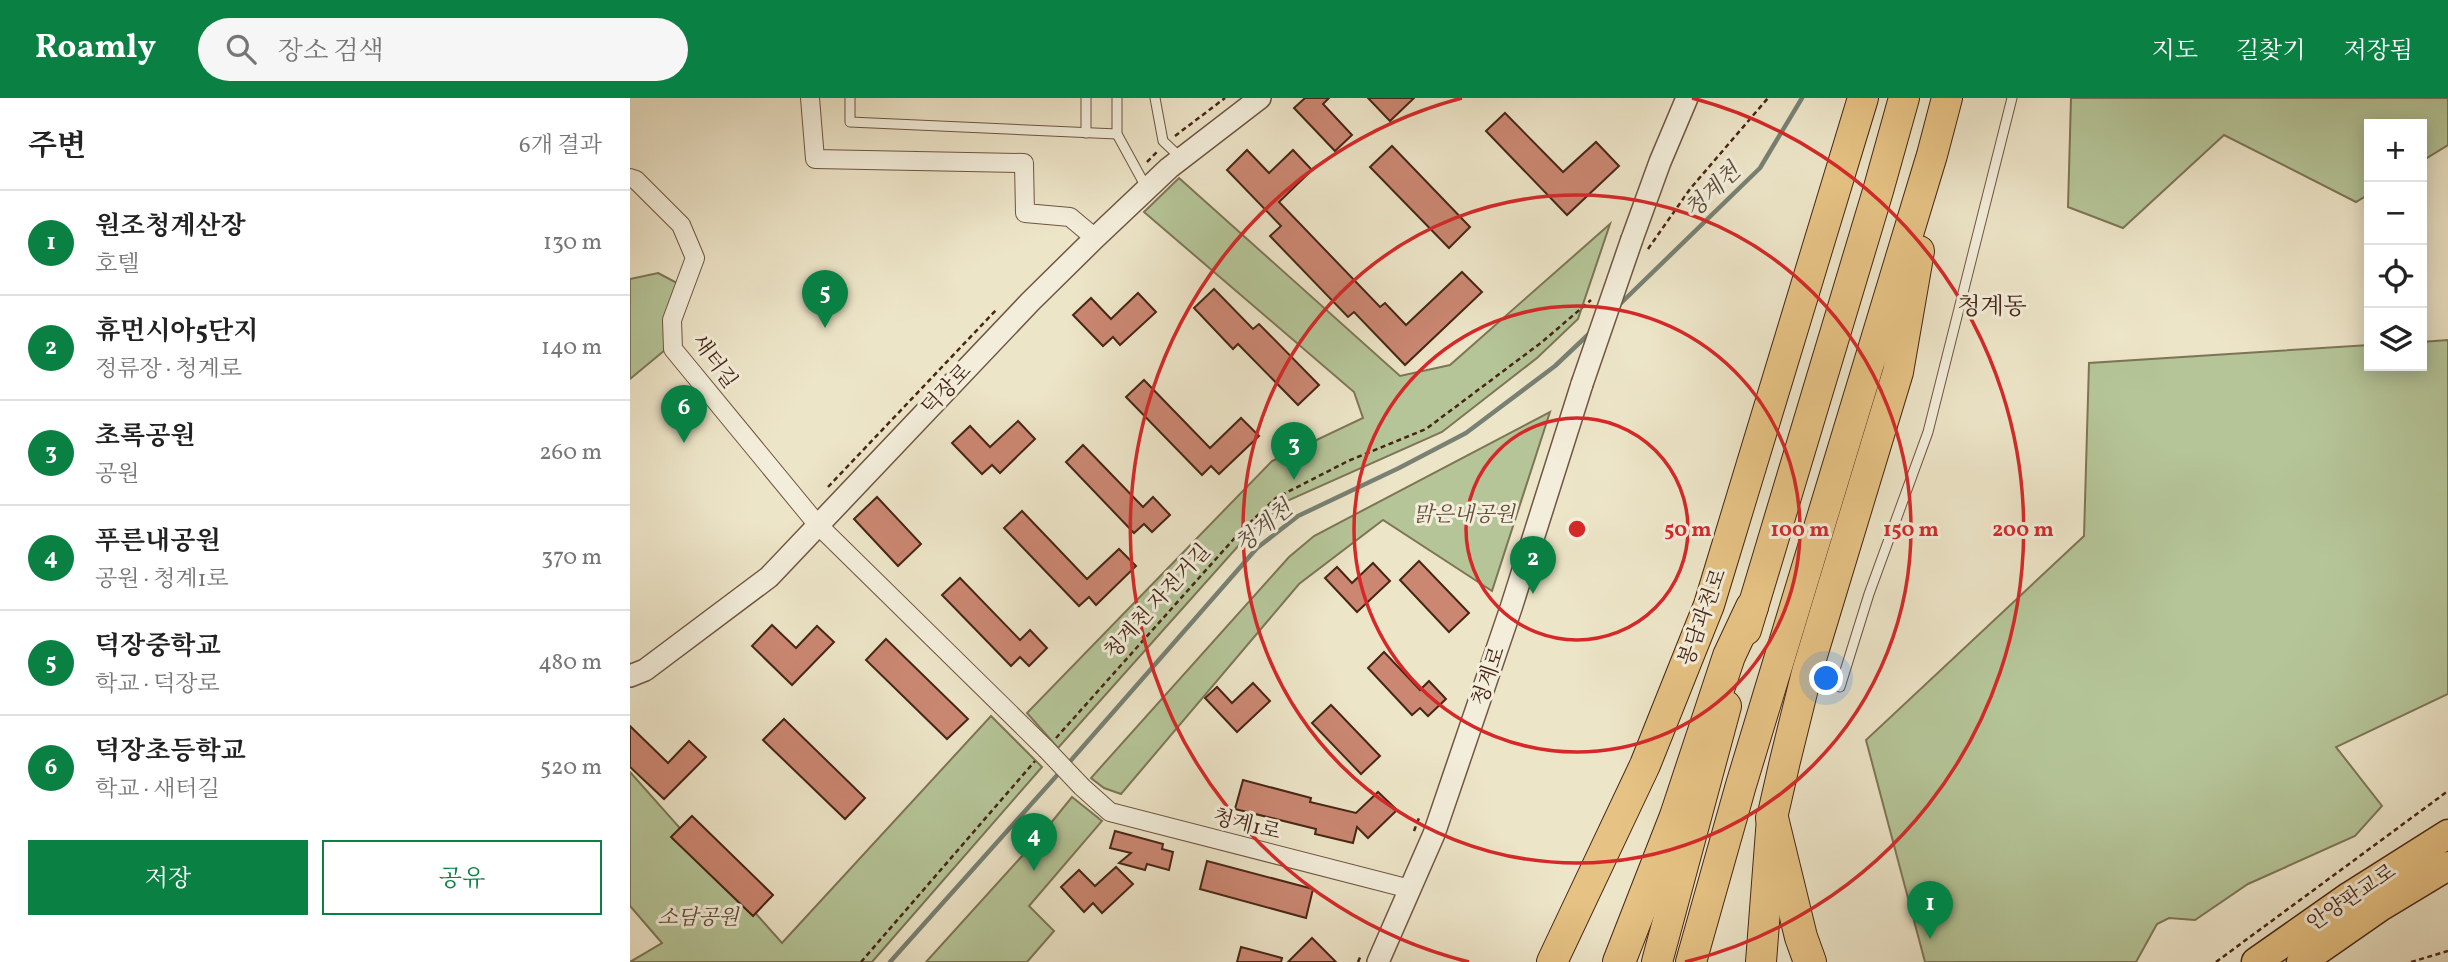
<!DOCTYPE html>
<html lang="ko">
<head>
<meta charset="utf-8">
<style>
  body { margin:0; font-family:Vollkorn,"Noto Serif KR",serif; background:#f6f6f6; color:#222 }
  .controls { position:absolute; right:21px; top:21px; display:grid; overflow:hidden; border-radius:0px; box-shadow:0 4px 18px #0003 }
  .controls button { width:63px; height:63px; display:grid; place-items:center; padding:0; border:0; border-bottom:2px solid #e0e0e0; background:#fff; color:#222; font:35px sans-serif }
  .you { position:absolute; left:1197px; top:581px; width:24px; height:24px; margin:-18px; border:5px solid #fff; border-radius:50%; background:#1a73e8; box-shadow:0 0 0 10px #1a73e833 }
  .badge { display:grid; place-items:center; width:46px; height:46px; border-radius:50%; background:#0b8043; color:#fff; font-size:23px; font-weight:700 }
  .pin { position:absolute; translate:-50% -58px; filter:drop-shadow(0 2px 4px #0008) }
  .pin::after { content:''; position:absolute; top:37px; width:24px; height:21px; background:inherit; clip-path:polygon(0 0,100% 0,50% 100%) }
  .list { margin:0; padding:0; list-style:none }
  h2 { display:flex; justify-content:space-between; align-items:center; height:91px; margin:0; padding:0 28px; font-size:30px }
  h2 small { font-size:23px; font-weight:400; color:#767676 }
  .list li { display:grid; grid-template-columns:46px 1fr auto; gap:21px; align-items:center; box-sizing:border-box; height:105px; padding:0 28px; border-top:2px solid #e0e0e0 }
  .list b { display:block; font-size:26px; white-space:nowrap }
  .list p { margin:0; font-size:23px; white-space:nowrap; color:#767676 }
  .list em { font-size:23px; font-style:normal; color:#767676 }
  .actions { display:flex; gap:14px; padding:21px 28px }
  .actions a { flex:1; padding:16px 0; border:2px solid #0b8043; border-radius:0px; text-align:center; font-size:24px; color:#0b8043 }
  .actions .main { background:#0b8043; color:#fff }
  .icon { flex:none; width:38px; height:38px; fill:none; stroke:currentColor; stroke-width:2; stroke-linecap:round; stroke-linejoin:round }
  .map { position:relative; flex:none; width:1818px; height:864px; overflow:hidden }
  header { display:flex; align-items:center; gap:42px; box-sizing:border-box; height:98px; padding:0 35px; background:#0b8043; color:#fff }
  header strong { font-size:33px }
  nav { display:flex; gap:38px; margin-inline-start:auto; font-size:24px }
  .search { width:490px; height:63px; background:#f6f6f6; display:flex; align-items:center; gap:18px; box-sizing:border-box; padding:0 24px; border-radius:38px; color:#767676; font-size:26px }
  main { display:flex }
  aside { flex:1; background:#fff }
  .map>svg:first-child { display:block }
  .green { fill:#b5c598; stroke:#7e7556; stroke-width:2 }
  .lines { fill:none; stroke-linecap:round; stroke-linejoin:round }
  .stream { stroke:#788174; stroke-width:4.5 }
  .building { fill:#cb8772; stroke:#472515; stroke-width:2 }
  .service-casing { stroke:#705542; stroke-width:11 }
  .minor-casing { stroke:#705542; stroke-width:20 }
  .tertiary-casing { stroke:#705542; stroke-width:24 }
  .primary-casing { stroke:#472515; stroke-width:31 }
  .trunk-casing { stroke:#472515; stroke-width:32 }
  .motorway-casing { stroke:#472515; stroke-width:34 }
  .path { stroke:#472515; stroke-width:2.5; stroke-dasharray:5 3.5; stroke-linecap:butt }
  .service { stroke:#f3eedb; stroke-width:9 }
  .minor { stroke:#f3eedb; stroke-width:18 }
  .tertiary { stroke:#f3eedb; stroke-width:21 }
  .primary { stroke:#e6c284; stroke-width:28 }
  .trunk { stroke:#e6c284; stroke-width:30 }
  .motorway { stroke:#e6c284; stroke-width:32 }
  .minor-bridge-casing { stroke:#705542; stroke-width:20; stroke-linecap:butt }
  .tertiary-bridge-casing { stroke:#705542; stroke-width:24; stroke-linecap:butt }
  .minor-bridge { stroke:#f3eedb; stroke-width:18 }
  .tertiary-bridge { stroke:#f3eedb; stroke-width:21 }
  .ring { fill:none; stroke:#d62828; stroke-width:3.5 }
  .labels { text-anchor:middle; stroke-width:6; stroke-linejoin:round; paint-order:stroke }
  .street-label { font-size:21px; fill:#472515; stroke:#f3eedb }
  .park-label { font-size:21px; font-style:italic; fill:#624d36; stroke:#f3eedb }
  .water-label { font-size:23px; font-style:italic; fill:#5c4c3c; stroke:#f3eedb }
  .quarter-label { font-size:24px; fill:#472515; stroke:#f3eedb }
  .centre { fill:#d62828; stroke:#f3eedb; stroke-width:3.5 }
  .ring-label { font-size:21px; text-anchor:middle; font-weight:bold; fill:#d62828; stroke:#f3eedb; stroke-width:6; stroke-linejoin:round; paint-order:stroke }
</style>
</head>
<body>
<header>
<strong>Roamly</strong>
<div class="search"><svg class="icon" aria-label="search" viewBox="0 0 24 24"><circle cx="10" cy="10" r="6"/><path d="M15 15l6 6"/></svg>장소 검색</div>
<nav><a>지도</a><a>길찾기</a><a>저장됨</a></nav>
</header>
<main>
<aside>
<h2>주변<small>6개 결과</small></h2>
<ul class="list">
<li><span class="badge">1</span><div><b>원조청계산장</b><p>호텔</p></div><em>130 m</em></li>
<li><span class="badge">2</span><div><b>휴먼시아5단지</b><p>정류장 · 청계로</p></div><em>140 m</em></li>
<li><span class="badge">3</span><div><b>초록공원</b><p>공원</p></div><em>260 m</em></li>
<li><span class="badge">4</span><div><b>푸른내공원</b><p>공원 · 청계1로</p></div><em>370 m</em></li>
<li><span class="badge">5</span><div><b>덕장중학교</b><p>학교 · 덕장로</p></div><em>480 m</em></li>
<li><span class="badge">6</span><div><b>덕장초등학교</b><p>학교 · 새터길</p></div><em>520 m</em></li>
</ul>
<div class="actions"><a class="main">저장</a><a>공유</a></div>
</aside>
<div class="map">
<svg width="1818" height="864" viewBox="0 0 1818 864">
  <rect width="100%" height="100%" fill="#ede5c8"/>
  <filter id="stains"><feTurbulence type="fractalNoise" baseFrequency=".00286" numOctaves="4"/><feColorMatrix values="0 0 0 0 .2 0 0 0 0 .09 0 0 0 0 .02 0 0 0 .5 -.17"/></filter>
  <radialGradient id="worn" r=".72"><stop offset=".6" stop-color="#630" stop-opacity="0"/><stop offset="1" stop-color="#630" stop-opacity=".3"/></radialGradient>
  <!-- green -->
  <g class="green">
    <path d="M1441 0H1818V47L1792 63V26H1739V96L1726 104 1594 37 1493 130 1438 109Z"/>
    <path d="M549 80 770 278 820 267 980 126 948 221 907 260 812 334 659 402 626 428 428 650 397 615 642 363 733 320 724 294 514 114Z"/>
    <path d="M28 175 49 186 35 252 0 281V181Z"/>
    <path d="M1818 242V596L1706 649 1752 708 1725 738 1618 786 1565 822 1539 820 1527 826 1506 864H1295L1236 642 1454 438 1459 265 1739 247V268H1792V244Z"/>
    <path d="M920 314 862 493 753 422 669 486 491 696 474 690 461 680 659 459 684 438Z"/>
    <path d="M361 618 412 669 242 864H0L32 845 0 808V674L152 845Z"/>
    <path d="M442 699 472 723 399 808 424 833 397 864H296L412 736Z"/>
  </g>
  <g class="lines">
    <!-- stream -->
    <g class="stream">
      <path d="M988 208 1130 70 1172 0"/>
      <path d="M436 668 627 450 668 418 769 370 836 335 925 268 962 233"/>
      <path d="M260 864 430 674"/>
    </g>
  </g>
  <!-- building -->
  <g class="building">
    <path d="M675 0H699L693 6 722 37 705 53 664 10Z"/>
    <path d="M738 0H784L760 23Z"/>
    <path d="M875 15 933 74 966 44 989 68 937 117 856 33Z"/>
    <path d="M762 48 840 129 819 150 740 69Z"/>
    <path d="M617 52 639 75 663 52 682 72 649 104 750 209 755 205 776 227 832 174 852 194 775 267 724 214 718 219 640 138 651 128 597 72Z"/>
    <path d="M584 191 623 231 629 226 689 287 668 307 608 246 603 251 564 210Z"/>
    <path d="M508 195 526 214 490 247 483 239 473 248 443 217 461 200 481 221Z"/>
    <path d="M514 282 580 350 611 320 629 338 589 376 581 368 572 377 496 299Z"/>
    <path d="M388 323 405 341 370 375 362 367 352 376 322 345 340 328 360 349Z"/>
    <path d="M453 347 513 409 523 399 540 417 522 434 514 426 504 435 436 364Z"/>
    <path d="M247 399 291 446 268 468 224 421Z"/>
    <path d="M392 413 457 481 489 451 506 468 466 507 459 499 449 508 374 430Z"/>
    <path d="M789 463 839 515 819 534 770 482Z"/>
    <path d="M743 465 760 483 727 514 695 480 707 469 722 485Z"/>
    <path d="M330 480 390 542 400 532 417 550 399 568 390 559 381 568 312 497Z"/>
    <path d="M142 527 166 550 187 528 204 544 162 587 122 548Z"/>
    <path d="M256 541 338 621 317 641 236 562Z"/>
    <path d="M754 554 790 592 799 583 816 601 798 618 790 610 782 617 738 570Z"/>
    <path d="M623 585 640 603 607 634 575 600 587 589 602 605Z"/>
    <path d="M701 607 750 658 731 676 682 625Z"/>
    <path d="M154 621 235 700 215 721 133 642Z"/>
    <path d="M0 628 38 665 59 643 76 659 34 701 0 669Z"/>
    <path d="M613 682 681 700 680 704 726 715 748 694 767 712 738 740 727 729 723 745 685 736 686 731 605 711Z"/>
    <path d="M62 718 143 797 123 818 41 739Z"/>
    <path d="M485 733 533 746 532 751 543 754 539 772 517 766 515 772 489 765 501 755 480 750Z"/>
    <path d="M577 763 683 791 676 820 570 791Z"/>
    <path d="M486 769 503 786 472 815 463 805 454 814 431 789 449 772 465 788Z"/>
    <path d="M682 840 706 864H658Z"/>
    <path d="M611 849 652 860 651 864H607Z"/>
  </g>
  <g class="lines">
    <defs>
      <g id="service">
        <path d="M220 0V24L487 36"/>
        <path d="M456 0V35"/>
        <path d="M487 0V36L516 89"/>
        <path d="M525 0 533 43 551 60"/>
        <path d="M1210 589 1239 496 1298 334 1382 0"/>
      </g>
      <g id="minor">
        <path d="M180 0 185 61 394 65 395 115 440 119 465 140"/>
        <path d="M0 80 6 82 51 127 65 160 42 222 43 251 187 426 416 651"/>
        <path d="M452 689 480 714 780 791"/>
      </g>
      <g id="tertiary">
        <path d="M1002 141 1030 64 1057 0"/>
        <path d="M0 578 15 572 139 479 400 204 465 140 539 70 630 0"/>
        <path d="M748 864 804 736 881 510 952 286"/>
      </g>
      <g id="primary">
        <path d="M1626 864 1720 798 1818 736"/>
        <path d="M1671 864 1750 809 1818 768"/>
      </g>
      <g id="trunk">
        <path d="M1116 532 1248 93 1274 0"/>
        <path d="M922 864 1015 667 1079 507 1233 0"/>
        <path d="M1027 864 1096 608"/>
        <path d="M1061 864 1111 687 1302 57 1317 0"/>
        <path d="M1131 864 1142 720 1155 663 1177 574 1268 274 1289 153"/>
      </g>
      <g id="motorway">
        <path d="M1142 720 1171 839 1180 864"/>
        <path d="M989 864 1046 718 1099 558 1122 509"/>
      </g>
    </defs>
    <!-- service casing -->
    <use href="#service" class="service-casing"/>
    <!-- minor casing -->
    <use href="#minor" class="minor-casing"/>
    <!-- tertiary casing -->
    <use href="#tertiary" class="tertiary-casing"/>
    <!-- primary casing -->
    <use href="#primary" class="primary-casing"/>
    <!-- trunk casing -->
    <use href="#trunk" class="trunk-casing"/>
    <!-- motorway casing -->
    <use href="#motorway" class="motorway-casing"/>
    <!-- path -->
    <g class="path">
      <path d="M545 38 595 0"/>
      <path d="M517 64 527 54"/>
      <path d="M1018 151 1060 91 1138 0"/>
      <path d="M198 389 367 211"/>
      <path d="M426 640 610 434 646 400 718 363 796 331 912 244 961 202"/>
      <path d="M784 733 789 720"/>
      <path d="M231 864 405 663"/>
      <path d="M728 864 731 857"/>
      <path d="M1586 864 1818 693"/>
      <path d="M1781 864 1818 853"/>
    </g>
    <!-- service -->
    <use href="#service" class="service"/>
    <!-- minor -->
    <use href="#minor" class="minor"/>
    <!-- tertiary -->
    <use href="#tertiary" class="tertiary"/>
    <!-- primary -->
    <use href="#primary" class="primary"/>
    <!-- trunk -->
    <use href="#trunk" class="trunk"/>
    <!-- motorway -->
    <use href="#motorway" class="motorway"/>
    <defs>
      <path id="minor-bridge" d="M416 651 452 689"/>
      <path id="tertiary-bridge" d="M952 286 1002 141"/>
    </defs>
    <!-- minor-bridge casing -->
    <use href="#minor-bridge" class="minor-bridge-casing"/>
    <!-- tertiary-bridge casing -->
    <use href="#tertiary-bridge" class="tertiary-bridge-casing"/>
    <!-- minor-bridge -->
    <use href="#minor-bridge" class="minor-bridge"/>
    <!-- tertiary-bridge -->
    <use href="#tertiary-bridge" class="tertiary-bridge"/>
  </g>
  <!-- distance rings -->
  <g class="ring">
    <circle cx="947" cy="431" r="111"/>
    <circle cx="947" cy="431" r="223"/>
    <circle cx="947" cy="431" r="334"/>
    <path d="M839 864A446 446 0 0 1 832 0M1062 0A446 446 0 0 1 1055 864"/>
  </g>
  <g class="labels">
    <!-- street labels -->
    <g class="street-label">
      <text transform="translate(85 263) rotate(54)" y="7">새터길</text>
      <text transform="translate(316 291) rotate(-46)" y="7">덕장로</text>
      <text transform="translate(527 503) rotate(-48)" y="7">청계천 자전거길</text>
      <text transform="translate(1072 519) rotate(-70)" y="7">봉담과천로</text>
      <text transform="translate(858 578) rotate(-71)" y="7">청계로</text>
      <text transform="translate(617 726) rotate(14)" y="7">청계1로</text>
      <text transform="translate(1721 799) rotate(-34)" y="7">안양판교로</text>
    </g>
    <!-- park labels -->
    <g class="park-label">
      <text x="834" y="423">맑은내공원</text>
      <text x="68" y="826">소담공원</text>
    </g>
    <!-- water labels -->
    <g class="water-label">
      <text transform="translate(1082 92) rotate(-44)" y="8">청계천</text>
      <text transform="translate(633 428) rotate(-40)" y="8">청계천</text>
    </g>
    <!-- quarter labels -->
    <g class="quarter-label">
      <text x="1362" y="216">청계동</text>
    </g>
  </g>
  <circle cx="947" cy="431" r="10" class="centre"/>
  <g class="ring-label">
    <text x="1058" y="438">50 m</text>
    <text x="1170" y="438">100 m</text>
    <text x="1281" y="438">150 m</text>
    <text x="1393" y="438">200 m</text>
  </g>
  <rect width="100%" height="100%" filter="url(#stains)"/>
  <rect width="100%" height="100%" fill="url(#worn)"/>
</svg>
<div class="controls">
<button>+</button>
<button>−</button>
<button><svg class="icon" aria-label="locate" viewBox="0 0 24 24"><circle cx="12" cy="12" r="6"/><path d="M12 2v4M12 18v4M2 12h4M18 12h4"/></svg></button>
<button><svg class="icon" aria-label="layers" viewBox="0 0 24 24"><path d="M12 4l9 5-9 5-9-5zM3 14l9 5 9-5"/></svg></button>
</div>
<div class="you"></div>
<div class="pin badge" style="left:1300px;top:841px">1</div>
<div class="pin badge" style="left:903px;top:496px">2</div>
<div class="pin badge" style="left:664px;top:382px">3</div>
<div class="pin badge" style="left:404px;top:773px">4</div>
<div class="pin badge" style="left:195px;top:230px">5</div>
<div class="pin badge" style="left:54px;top:345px">6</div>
</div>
</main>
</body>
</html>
